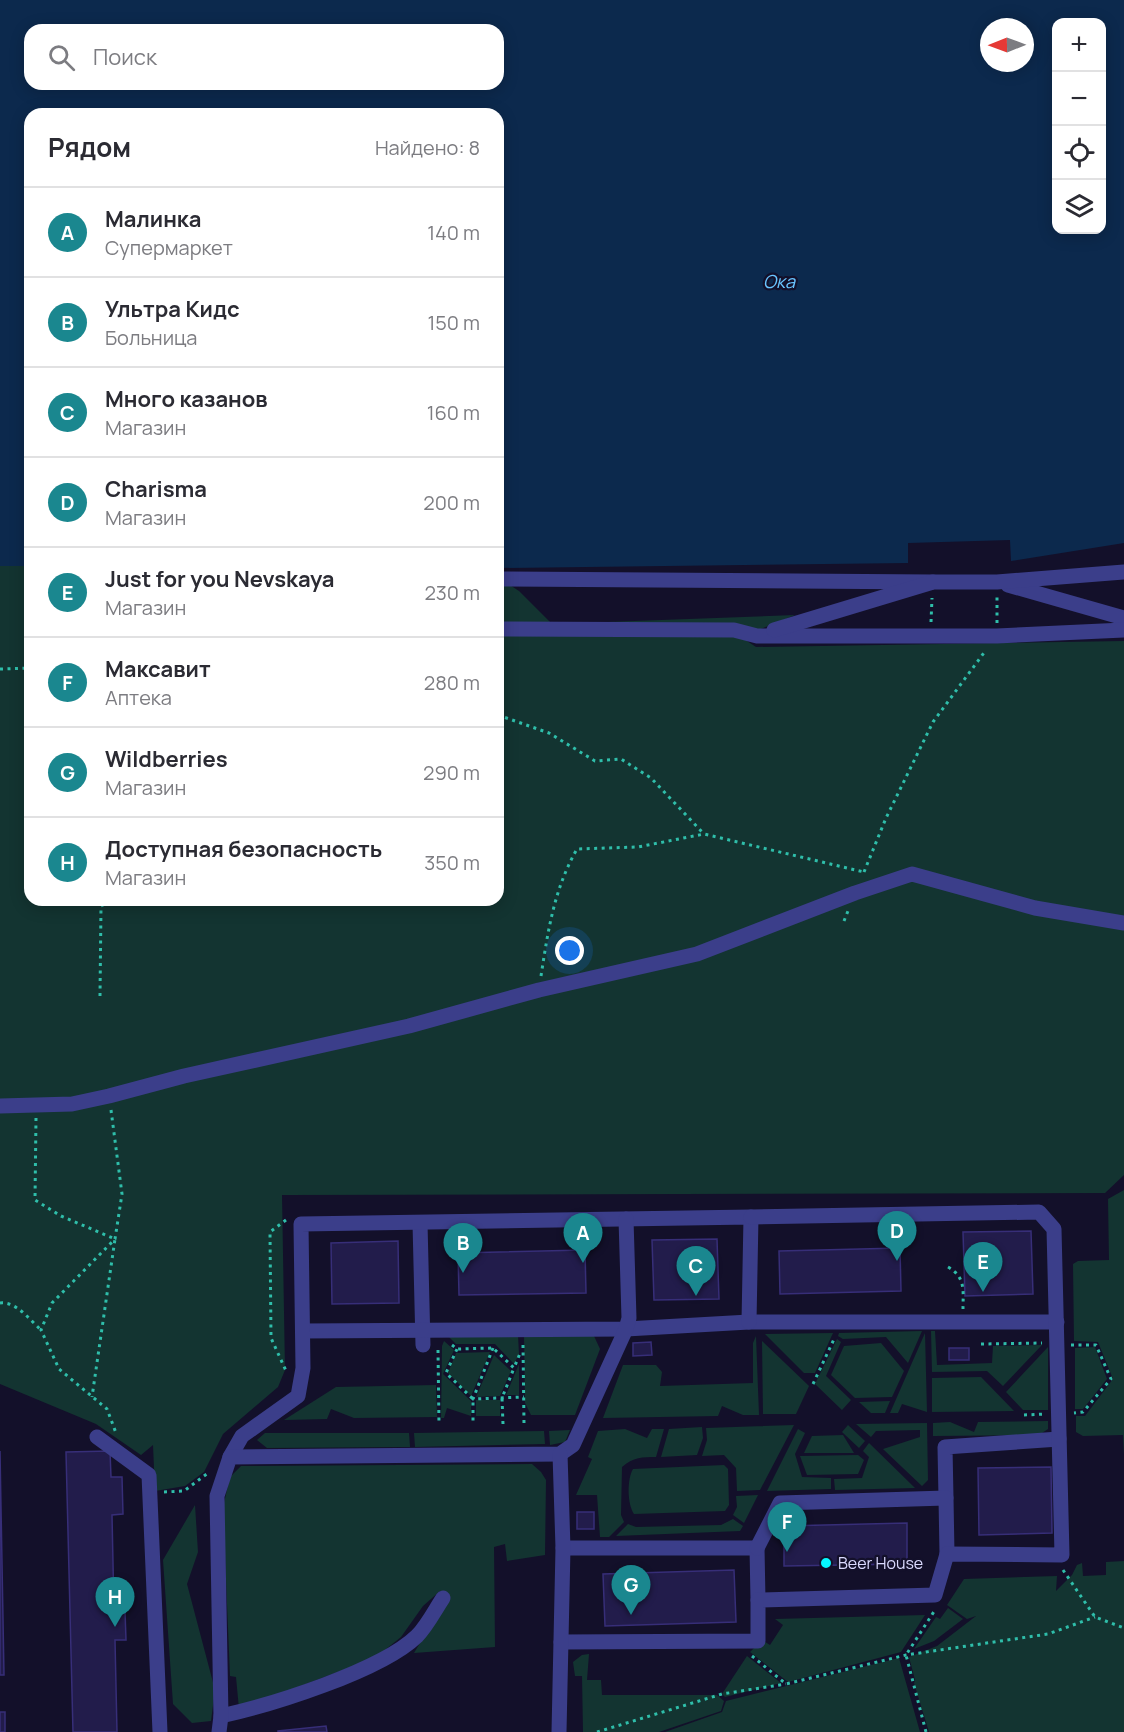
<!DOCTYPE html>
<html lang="ru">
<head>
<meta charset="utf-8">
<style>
  body { margin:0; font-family:Manrope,sans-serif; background:#f7f7f7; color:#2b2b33 }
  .controls { position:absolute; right:18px; top:18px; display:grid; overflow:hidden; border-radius:12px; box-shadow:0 3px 15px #0003 }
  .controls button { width:54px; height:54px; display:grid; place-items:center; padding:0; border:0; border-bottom:2px solid #e1e1e2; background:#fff; color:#2b2b33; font:30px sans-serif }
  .compass { position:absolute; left:980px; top:18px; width:54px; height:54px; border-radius:50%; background:#fff; box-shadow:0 3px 15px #0003; rotate:269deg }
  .you { position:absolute; left:570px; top:951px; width:21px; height:21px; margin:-15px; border:4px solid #fff; border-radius:50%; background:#1a73e8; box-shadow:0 0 0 9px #1a73e833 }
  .badge { display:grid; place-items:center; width:39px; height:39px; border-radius:50%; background:#1a878f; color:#fff; font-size:20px; font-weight:700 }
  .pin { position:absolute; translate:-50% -50px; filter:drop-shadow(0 2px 3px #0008) }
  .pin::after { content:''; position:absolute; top:32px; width:21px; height:18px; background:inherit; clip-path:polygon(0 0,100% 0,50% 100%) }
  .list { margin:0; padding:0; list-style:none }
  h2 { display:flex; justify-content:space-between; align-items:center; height:78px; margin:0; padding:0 24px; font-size:26px }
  h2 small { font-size:20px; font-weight:400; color:#7c7c81 }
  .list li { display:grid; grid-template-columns:39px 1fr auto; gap:18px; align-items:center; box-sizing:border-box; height:90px; padding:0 24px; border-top:2px solid #e1e1e2 }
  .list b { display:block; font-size:22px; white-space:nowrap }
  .list p { margin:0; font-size:20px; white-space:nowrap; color:#7c7c81 }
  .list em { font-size:20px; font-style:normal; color:#7c7c81 }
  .icon { flex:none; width:33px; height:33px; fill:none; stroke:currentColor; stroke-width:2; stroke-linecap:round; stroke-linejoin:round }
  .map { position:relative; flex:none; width:1124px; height:1732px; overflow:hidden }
  .search { position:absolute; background:#fff; box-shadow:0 3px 15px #0003; left:24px; top:24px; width:480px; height:66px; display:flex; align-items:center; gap:15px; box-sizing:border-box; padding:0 21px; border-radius:18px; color:#7c7c81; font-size:22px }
  .panel { position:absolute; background:#fff; box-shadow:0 3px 15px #0003; left:24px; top:108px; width:480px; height:798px; border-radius:18px }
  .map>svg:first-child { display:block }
  .green { fill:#133431 }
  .water { fill:#0c294d; fill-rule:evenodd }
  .building { fill:#221c4b; stroke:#372e78; stroke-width:1.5 }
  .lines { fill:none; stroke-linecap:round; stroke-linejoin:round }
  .path { stroke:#2fbeaa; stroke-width:3; stroke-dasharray:3 4.5; stroke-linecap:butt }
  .minor { stroke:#3b3e8a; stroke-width:15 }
  .poi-dot { fill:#06f8ff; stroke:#13102a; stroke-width:2 }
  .labels { text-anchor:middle; stroke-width:4.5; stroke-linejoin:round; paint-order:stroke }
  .poi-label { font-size:16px; fill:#dbdaff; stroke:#13102a; text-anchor:start }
  .water-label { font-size:18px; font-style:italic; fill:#68c4ff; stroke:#13102a }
</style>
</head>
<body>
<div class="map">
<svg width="1124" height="1732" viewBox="0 0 1124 1732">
  <rect width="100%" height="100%" fill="#13102a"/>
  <!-- green -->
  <g class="green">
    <path d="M0 566H30V900H498V577L519 591 552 624 795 615 741 637 756 647 1124 641V1175L1105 1193 282 1195 285 1370 278 1387 223 1434 204 1472 185 1486 155 1491 153 1445 141 1455 96 1424 0 1384Z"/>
    <path d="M1124 1190V1455L1123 1435 1083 1436 1076 1432V1416H1085L1113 1379 1098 1342 1074 1341 1073 1264 1078 1261 1109 1260 1108 1199Z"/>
    <path d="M922 1331 908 1363 886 1337 843 1339 838 1336 839 1333Z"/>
    <path d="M931 1331H935L937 1365 992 1363 993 1346 1042 1345 1003 1386 987 1371 932 1372Z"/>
    <path d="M833 1333 815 1373H804L765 1334Z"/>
    <path d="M925 1333 927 1412 902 1404 898 1413H890Z"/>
    <path d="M518 1335 519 1354 514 1364 495 1344H456L449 1337Z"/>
    <path d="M524 1335 594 1336 600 1349 575 1415H531L525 1403Z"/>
    <path d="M756 1336 759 1415H743L722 1406 718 1416 603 1418 623 1365H656L662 1372 660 1386 753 1383V1343Z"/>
    <path d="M837 1339 841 1342 826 1376 851 1400 842 1410 815 1384Z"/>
    <path d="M444 1341 454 1350 443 1374 471 1401V1416L447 1408 444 1418H441L442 1346Z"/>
    <path d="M762 1341 809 1386 796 1414H763Z"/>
    <path d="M881 1343 904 1371 892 1397 855 1398 831 1375 844 1346Z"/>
    <path d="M1048 1347V1410H1023L1006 1392Z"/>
    <path d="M1095 1347 1107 1379 1083 1409H1075V1348Z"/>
    <path d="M490 1352 471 1396 448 1373 456 1353Z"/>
    <path d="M494 1355 511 1371 500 1396 476 1397Z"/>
    <path d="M519 1364V1395H506Z"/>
    <path d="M981 1377 1014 1411 932 1412V1378Z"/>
    <path d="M436 1385 437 1417 354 1418 331 1409 327 1419 284 1420 336 1387Z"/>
    <rect x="476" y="1400" width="24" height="16"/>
    <path d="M890 1401 885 1413H871L859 1402Z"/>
    <path d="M1048 1421V1429L1039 1435 933 1436V1423L950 1422 974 1432 978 1422Z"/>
    <path d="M927 1423 928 1480 922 1486 883 1449 920 1437V1430L876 1431 871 1437 856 1424Z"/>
    <path d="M794 1425 760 1490 737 1491 736 1468 724 1455 702 1456 707 1440 706 1428Z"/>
    <path d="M848 1425 865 1441 859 1448 842 1432Z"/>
    <path d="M702 1427 703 1438 697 1455 661 1457 669 1429Z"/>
    <path d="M625 1429 647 1438 652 1429H664L656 1457C643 1457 633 1457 622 1467L621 1515 624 1522 609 1537H600L597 1495H576L592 1459 588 1457 598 1431Z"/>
    <path d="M798 1429 805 1433 795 1454 802 1477 831 1478V1489L767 1491Z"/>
    <path d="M570 1430 565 1442 550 1445 549 1431Z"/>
    <path d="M544 1431 545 1444 415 1447 414 1433Z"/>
    <path d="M265 1433H409L410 1447 267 1448 257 1440Z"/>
    <path d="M843 1435 854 1453H804L812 1436Z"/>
    <path d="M869 1443 915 1488 835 1490 834 1479 862 1478 869 1457 863 1451Z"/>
    <path d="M858 1455 864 1460 858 1474 807 1475 800 1456Z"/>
    <path d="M532 1464 541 1472 546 1480 545 1555 507 1561 505 1544 494 1547 495 1647 414 1653 449 1594 440 1591 423 1606 401 1637 375 1658 239 1709 236 1677 230 1676 223 1507 230 1477 241 1466Z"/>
    <path d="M724 1465 728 1469 729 1505 725 1511 634 1514C627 1504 627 1479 633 1469Z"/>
    <path d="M758 1495 744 1523 733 1515 737 1507 736 1496Z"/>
    <path d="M195 1505 198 1552 187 1584 215 1690 211 1721 192 1723 173 1704 163 1560Z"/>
    <path d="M733 1519 743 1526 740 1531 616 1536 628 1524 636 1527 721 1525Z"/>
    <path d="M1124 1561V1732H929L914 1683 915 1680 909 1657 937 1646 976 1616 967 1619 947 1605 964 1579 1057 1576 1056 1591 1072 1575 1077 1565 1082 1563 1083 1576 1106 1575V1562Z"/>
    <path d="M948 1608 963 1619 934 1641 914 1649 936 1617 940 1619Z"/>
    <path d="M925 1615 901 1652 788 1682 750 1652 762 1640 770 1645 783 1625 775 1619Z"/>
    <path d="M589 1654 587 1680H601L602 1695H717L724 1701 721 1711 659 1732H583L582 1676H575L573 1662 582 1655Z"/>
    <path d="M747 1656 781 1683 725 1697 722 1694Z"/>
    <path d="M899 1658 920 1732H665L722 1712 726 1701Z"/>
  </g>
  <!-- water -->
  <path class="water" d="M0 0H1124V543L1011 561 1010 540 908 543V563L498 568V114H30V566H0ZM1056 22H1102V230H1056ZM989 27H1025V63H989ZM30 30H498V84H30Z"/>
  <!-- building -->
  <g class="building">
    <path d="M1031 1231 1033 1294 965 1296 963 1232Z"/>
    <path d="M717 1239 719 1299 654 1300 652 1240Z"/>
    <path d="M398 1241 399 1303 332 1304 331 1243Z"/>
    <path d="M900 1248 901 1291 780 1294 779 1251Z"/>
    <path d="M585 1250 586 1293 459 1295 458 1253Z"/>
    <path d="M651 1342 652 1355 633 1356V1343Z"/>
    <rect x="949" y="1348" width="20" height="12"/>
    <path d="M0 1451 4 1675H0Z"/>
    <path d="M110 1451 111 1477H122L123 1514 112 1515 114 1611H125L126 1640H115L117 1732H73L66 1452Z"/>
    <path d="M1051 1467 1052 1533 979 1535 978 1468Z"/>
    <rect x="577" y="1512" width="17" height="17"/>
    <path d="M907 1523V1564L784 1566V1526Z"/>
    <path d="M734 1570 736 1622 605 1626 603 1574Z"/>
    <rect x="0" y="1712" width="5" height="20"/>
    <path d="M326 1726 327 1732H278V1731Z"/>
  </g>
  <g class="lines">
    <!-- path -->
    <g class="path">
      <path d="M931 622 932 598"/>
      <path d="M997 623V597"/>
      <path d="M0 669 30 668"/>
      <path d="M498 715 549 733 595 761 621 759 651 778 704 834"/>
      <path d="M864 872 886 818 933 722 986 650"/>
      <path d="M844 921 848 911"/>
      <path d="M541 976C548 931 554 889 577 849L638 847 704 834 864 872"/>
      <path d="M100 996 101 906 113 900"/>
      <path d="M111 1110 122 1194 115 1239 52 1303 41 1330 59 1369 107 1409 116 1433"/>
      <path d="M36 1118 35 1200 61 1216 115 1239 92 1397"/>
      <path d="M286 1220 270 1232 271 1338 287 1373"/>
      <path d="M948 1267C966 1277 963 1291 963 1309"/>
      <path d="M0 1303C16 1301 30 1320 41 1330"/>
      <path d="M981 1344 1042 1343"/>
      <path d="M452 1345 457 1349 493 1348 514 1368 521 1351"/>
      <path d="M523 1345 524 1424"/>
      <path d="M1071 1345H1096L1111 1379 1083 1412 1074 1413"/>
      <path d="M493 1348 473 1399 524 1397"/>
      <path d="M457 1349 446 1373 473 1399V1425"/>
      <path d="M438 1350 439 1425"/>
      <path d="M813 1384 835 1337"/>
      <path d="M1024 1415 1046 1414"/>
      <path d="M503 1424 502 1398 514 1368"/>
      <path d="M164 1492 184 1491 208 1473"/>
      <path d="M1063 1570 1095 1617 1124 1628"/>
      <path d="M752 1656 786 1684 906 1655 1048 1634 1095 1617"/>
      <path d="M597 1732 722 1694 786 1684"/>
      <path d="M926 1732 906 1655 935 1610"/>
    </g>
    <!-- minor -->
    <g class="minor">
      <path d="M498 579 933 582"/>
      <path d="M1008 585 1124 618"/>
      <path d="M498 629 734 630 757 636H997L1124 630"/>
      <path d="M774 630 933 582H997L1124 572"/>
      <path d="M0 1106 72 1104 109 1096 184 1076 409 1026 539 990 697 954 855 893 912 874 1035 908 1124 923"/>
      <path d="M420 1223 423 1345"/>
      <path d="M303 1331 626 1329 749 1322H1057"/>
      <path d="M97 1437 149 1475 160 1732"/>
      <path d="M230 1457 242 1436 298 1396 303 1368 301 1224 751 1217 749 1322"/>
      <path d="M946 1498 945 1447 1059 1439"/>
      <path d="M563 1548H757L758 1600"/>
      <path d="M757 1548 780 1503 946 1498 947 1554"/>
      <path d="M561 1642 758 1641V1600L935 1595 947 1554 1062 1555 1054 1229 1039 1212 751 1217"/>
      <path d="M221 1716C271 1705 381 1671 417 1636 427 1626 435 1610 443 1598"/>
      <path d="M219 1732 221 1716 217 1496 230 1457 560 1454 573 1445 626 1329 629 1318 626 1219"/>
      <path d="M559 1732 563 1548 560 1454"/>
    </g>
  </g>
  <!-- markers -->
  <circle class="poi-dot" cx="826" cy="1563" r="6"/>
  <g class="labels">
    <!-- poi labels -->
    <g class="poi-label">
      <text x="838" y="1569">Beer House</text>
    </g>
    <!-- water labels -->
    <g class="water-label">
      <text x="779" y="288">Ока</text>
    </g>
  </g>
</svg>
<div class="controls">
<button>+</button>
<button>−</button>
<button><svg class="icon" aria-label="locate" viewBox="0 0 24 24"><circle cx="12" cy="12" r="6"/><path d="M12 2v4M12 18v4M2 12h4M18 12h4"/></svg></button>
<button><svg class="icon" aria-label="layers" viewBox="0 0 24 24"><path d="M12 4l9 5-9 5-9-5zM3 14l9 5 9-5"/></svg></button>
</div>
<svg class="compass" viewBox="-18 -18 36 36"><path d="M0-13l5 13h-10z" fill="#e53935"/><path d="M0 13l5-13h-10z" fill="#7c7c81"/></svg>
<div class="you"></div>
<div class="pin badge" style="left:583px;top:1263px">A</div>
<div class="pin badge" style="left:463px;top:1273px">B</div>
<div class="pin badge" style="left:696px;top:1296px">C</div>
<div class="pin badge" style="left:897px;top:1261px">D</div>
<div class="pin badge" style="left:983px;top:1292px">E</div>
<div class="pin badge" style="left:787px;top:1552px">F</div>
<div class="pin badge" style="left:631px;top:1615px">G</div>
<div class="pin badge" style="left:115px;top:1627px">H</div>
<div class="search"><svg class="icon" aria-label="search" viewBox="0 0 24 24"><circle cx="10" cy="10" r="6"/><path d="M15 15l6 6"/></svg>Поиск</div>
<section class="panel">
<h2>Рядом<small>Найдено: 8</small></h2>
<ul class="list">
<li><span class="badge">A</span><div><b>Малинка</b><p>Супермаркет</p></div><em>140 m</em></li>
<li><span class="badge">B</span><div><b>Ультра Кидс</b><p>Больница</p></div><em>150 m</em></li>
<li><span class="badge">C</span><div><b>Много казанов</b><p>Магазин</p></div><em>160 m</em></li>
<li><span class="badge">D</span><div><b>Charisma</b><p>Магазин</p></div><em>200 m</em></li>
<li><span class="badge">E</span><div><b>Just for you Nevskaya</b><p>Магазин</p></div><em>230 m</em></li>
<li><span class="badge">F</span><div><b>Максавит</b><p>Аптека</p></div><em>280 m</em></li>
<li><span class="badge">G</span><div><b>Wildberries</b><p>Магазин</p></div><em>290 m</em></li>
<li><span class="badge">H</span><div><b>Доступная безопасность</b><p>Магазин</p></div><em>350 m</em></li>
</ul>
</section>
</div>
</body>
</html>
